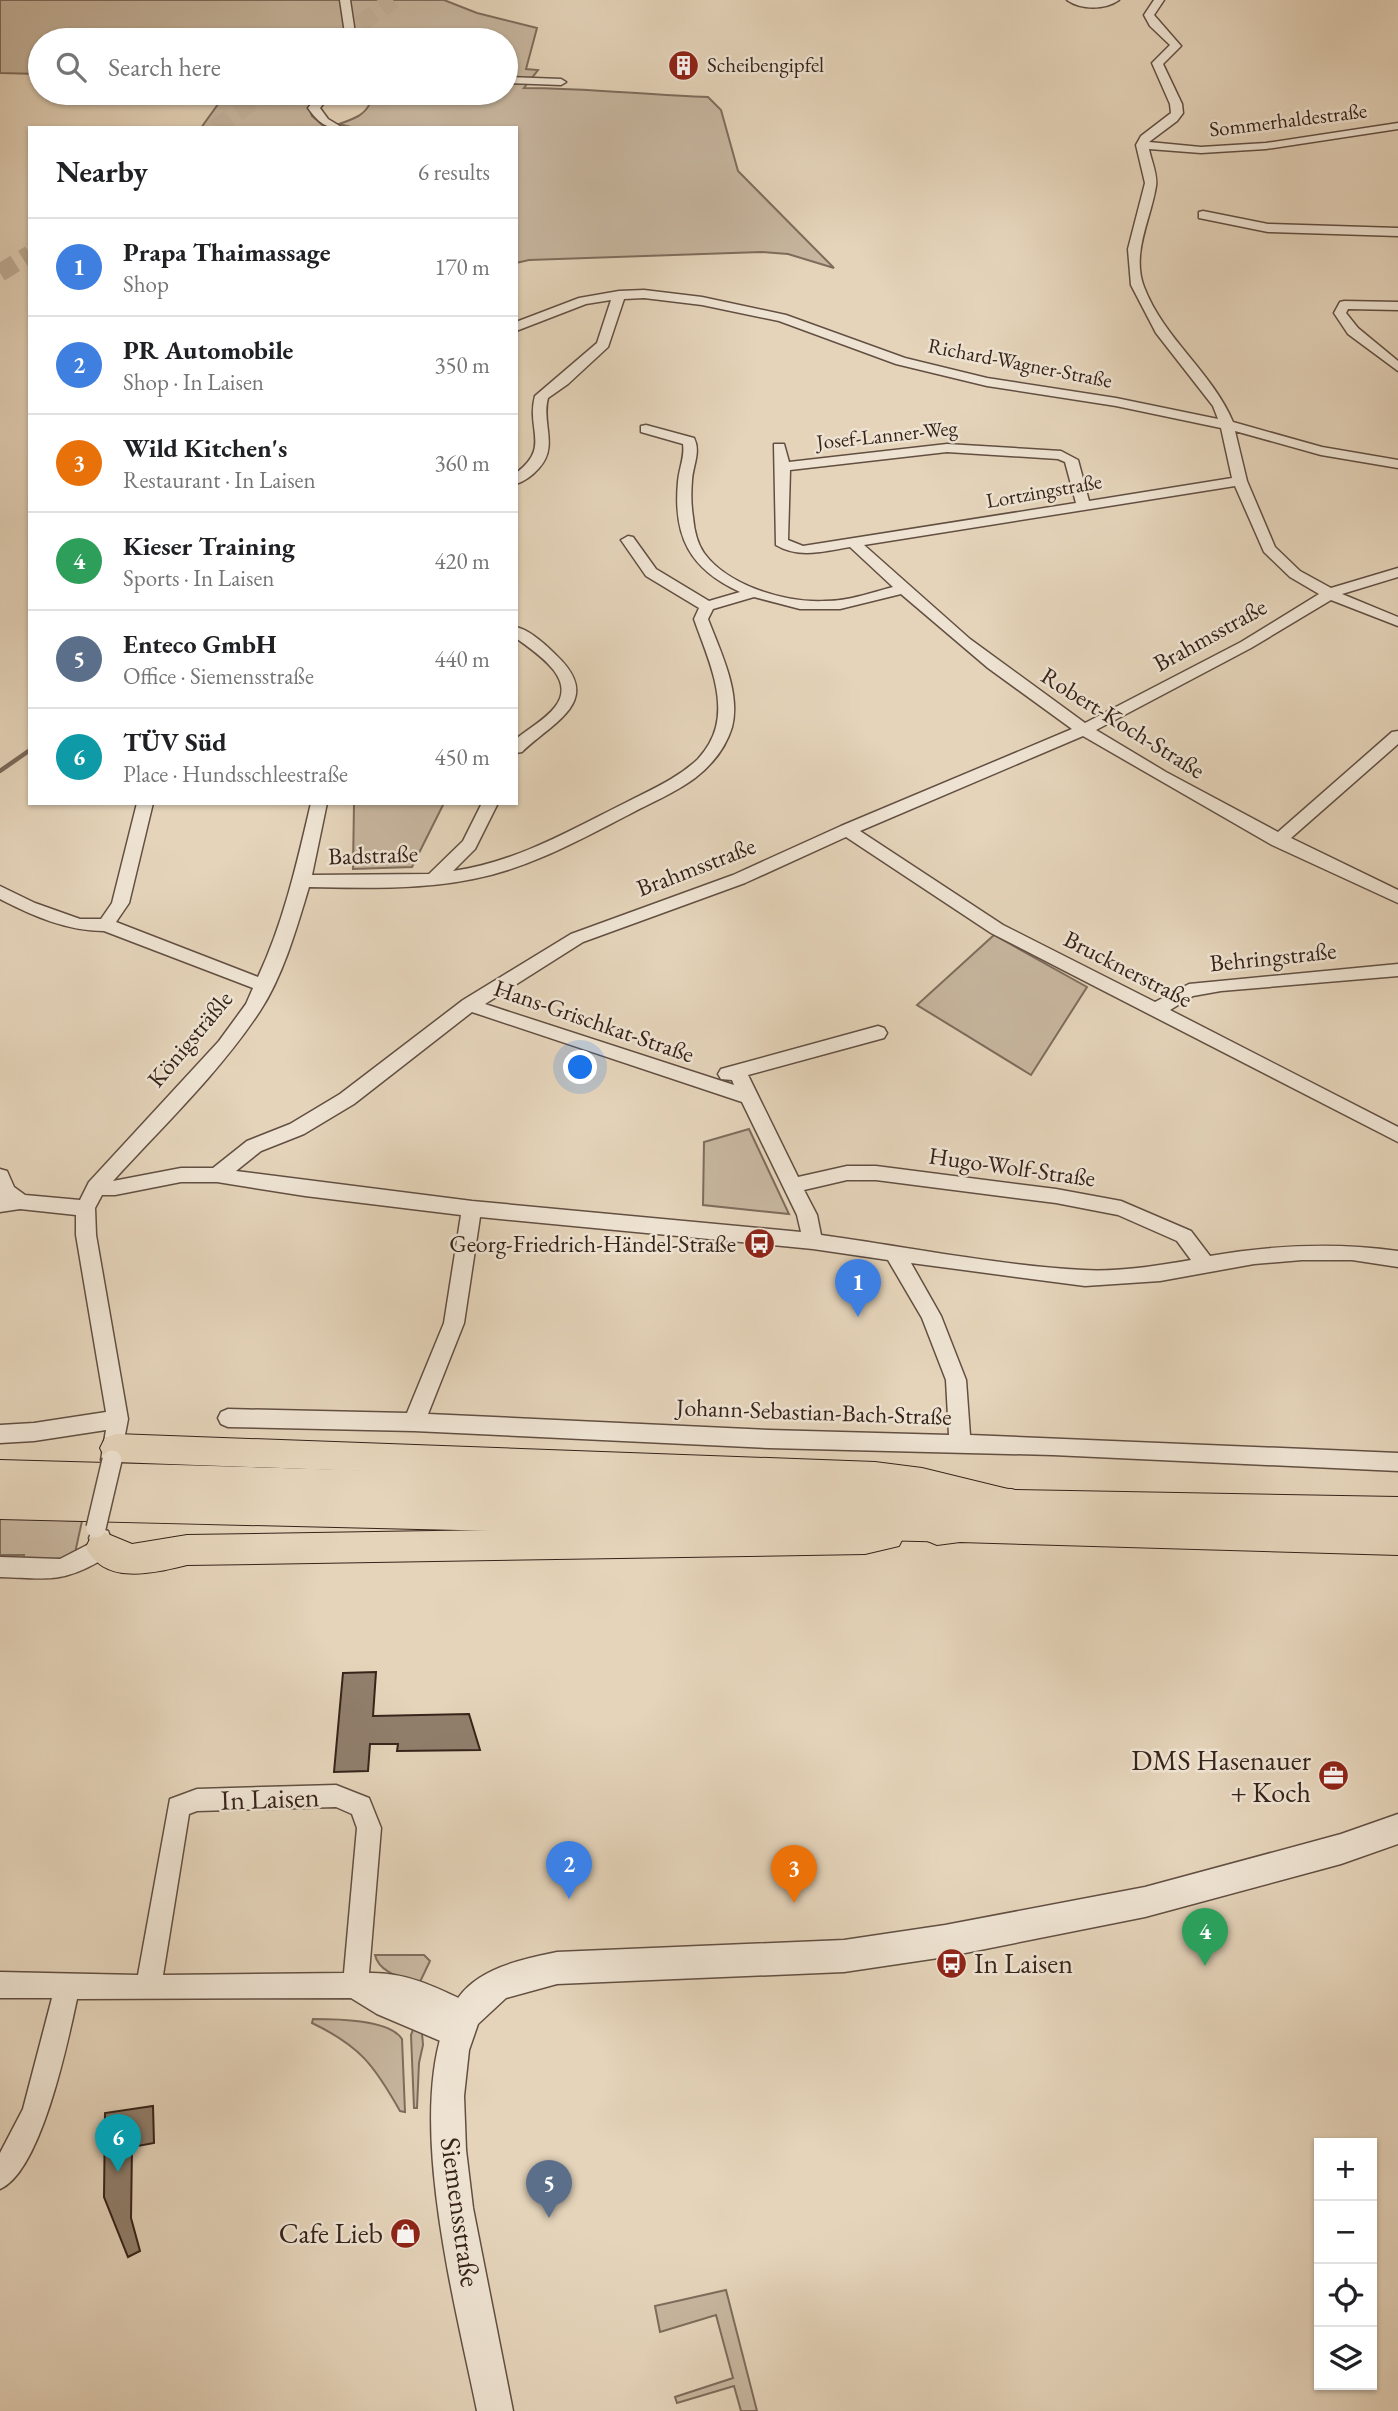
<!DOCTYPE html>
<html lang="en">
<head>
<meta charset="utf-8">
<style>
  body { margin:0; font-family:"EB Garamond",serif; background:#f2f2f2; color:#202124 }
  .controls { position:absolute; right:21px; bottom:21px; display:grid; overflow:hidden; border-radius:0px; box-shadow:0 2px 5px #0004 }
  .controls button { width:63px; height:63px; display:grid; place-items:center; padding:0; border:0; border-bottom:2px solid #e0e0e0; background:#fff; color:#202124; font:35px sans-serif }
  .you { position:absolute; left:581px; top:1068px; width:24px; height:24px; margin:-18px; border:5px solid #fff; border-radius:50%; background:#1a73e8; box-shadow:0 0 0 10px #1a73e833 }
  .badge { display:grid; place-items:center; width:46px; height:46px; border-radius:50%; background:#111827; color:#fff; font-size:23px; font-weight:700 }
  .pin { position:absolute; translate:-50% -58px; filter:drop-shadow(0 2px 4px #0008) }
  .pin::after { content:''; position:absolute; top:37px; width:24px; height:21px; background:inherit; clip-path:polygon(0 0,100% 0,50% 100%) }
  .list { margin:0; padding:0; list-style:none }
  h2 { display:flex; justify-content:space-between; align-items:center; height:91px; margin:0; padding:0 28px; font-size:30px }
  h2 small { font-size:23px; font-weight:400; color:#757577 }
  .list li { display:grid; grid-template-columns:46px 1fr auto; gap:21px; align-items:center; box-sizing:border-box; height:98px; padding:0 28px; border-top:2px solid #e0e0e0 }
  .list b { display:block; font-size:26px; white-space:nowrap }
  .list p { margin:0; font-size:23px; white-space:nowrap; color:#757577 }
  .list em { font-size:23px; font-style:normal; color:#757577 }
  .icon { flex:none; width:38px; height:38px; fill:none; stroke:currentColor; stroke-width:2; stroke-linecap:round; stroke-linejoin:round }
  .map { position:relative; flex:none; width:1398px; height:2411px; overflow:hidden }
  .search { position:absolute; background:#fff; box-shadow:0 2px 5px #0004; left:28px; top:28px; width:490px; height:77px; display:flex; align-items:center; gap:18px; box-sizing:border-box; padding:0 24px; border-radius:38px; color:#757577; font-size:26px }
  .panel { position:absolute; background:#fff; box-shadow:0 2px 5px #0004; left:28px; top:126px; width:490px; height:679px; border-radius:0px }
  .map>svg:first-child { display:block }
  .green { fill:#c7b69f; stroke:#7e6c5c; stroke-width:2 }
  .lines { fill:none; stroke-linecap:round; stroke-linejoin:round }
  .stream { stroke:#7c695a; stroke-width:4.5 }
  .building { fill:#917f6d; stroke:#36231a; stroke-width:2 }
  .primary-tunnel { stroke:#c2b19a; stroke-width:18; stroke-dasharray:18 9; stroke-linecap:butt }
  .minor-casing { stroke:#624f42; stroke-width:3 }
  .tertiary-casing { stroke:#624f42; stroke-width:3 }
  .primary-casing { stroke:#36231a; stroke-width:2 }
  .trunk-casing { stroke:#36231a; stroke-width:2 }
  .minor { fill:#eee3d2; fill-rule:evenodd }
  .tertiary { fill:#eee3d2; fill-rule:evenodd }
  .primary { fill:#e5d4ba; fill-rule:evenodd }
  .trunk { fill:#e5d4ba; fill-rule:evenodd }
  .minor-bridge-casing { stroke:#624f42; stroke-width:22; stroke-linecap:butt }
  .minor-bridge { stroke:#eee3d2; stroke-width:19 }
  .labels { text-anchor:middle; stroke-width:5; stroke-linejoin:round; paint-order:stroke }
  .far-poi-label { font-size:21px; fill:#36231a; stroke:#eee3d2; text-anchor:start }
  .far-street-label { font-size:21px; fill:#36231a; stroke:#eee3d2 }
  .street-label { font-size:24px; fill:#36231a; stroke:#eee3d2 }
  .poi-label { font-size:24px; fill:#36231a; stroke:#eee3d2; text-anchor:end }
  .near-poi-label { font-size:28px; fill:#36231a; stroke:#eee3d2; text-anchor:end }
  .near-street-label { font-size:28px; fill:#36231a; stroke:#eee3d2 }
</style>
</head>
<body>
<div class="map">
<svg width="1398" height="2411" viewBox="0 0 1398 2411">
  <rect width="100%" height="100%" fill="#e5d4ba"/>
  <filter id="stains"><feTurbulence type="fractalNoise" baseFrequency=".00286" numOctaves="4"/><feColorMatrix values="0 0 0 0 .2 0 0 0 0 .09 0 0 0 0 .02 0 0 0 .5 -.17"/></filter>
  <radialGradient id="worn" r=".72"><stop offset=".6" stop-color="#630" stop-opacity="0"/><stop offset="1" stop-color="#630" stop-opacity=".3"/></radialGradient>
  <!-- green -->
  <g class="green">
    <path d="M0 0H444L477 13 537 28 526 69 538 70 524 88C586 88 647 95 708 97L721 110 738 171 834 268 788 254 761 252 529 260 516 263V128H355L339 124C353 119 365 116 371 101L359 93H506V40H40V74L0 73Z"/>
    <path d="M226 93H346L321 103 312 102 309 108 312 116 326 128H201Z"/>
    <path d="M354 803H444L412 867 353 869Z"/>
    <path d="M994 935 1087 987 1031 1075 917 1005Z"/>
    <path d="M749 1129 789 1214 703 1205 704 1142Z"/>
    <path d="M0 1517 82 1521 75 1553 68 1558 23 1561 24 1555H0Z"/>
    <path d="M375 1955H424L430 1961 419 1984C403 1978 379 1973 375 1955Z"/>
    <path d="M313 2019C334 2019 389 2019 402 2039L405 2112 400 2111C374 2065 360 2046 312 2023Z"/>
    <path d="M414 2027 422 2033 423 2045 419 2063 417 2108H414L411 2035Z"/>
    <path d="M726 2290 757 2411H741L734 2386 677 2403 675 2397 733 2378 716 2315 660 2332 655 2306Z"/>
  </g>
  <g class="lines">
    <!-- stream -->
    <path class="stream" d="M0 771 30 750"/>
  </g>
  <!-- building -->
  <g class="building">
    <path d="M376 1672 373 1716 469 1714 480 1750 397 1751 398 1744H370L368 1771 334 1772 343 1673Z"/>
    <path d="M153 2106 154 2143 132 2147 131 2218 140 2251 128 2257 104 2197 105 2113Z"/>
  </g>
  <g class="lines">
    <!-- primary-tunnel -->
    <g class="primary-tunnel">
      <path d="M338 40 393 0"/>
      <path d="M215 128 265 93"/>
      <path d="M0 273 30 254"/>
    </g>
    <defs>
      <g id="minor">
        <path d="M340 0H350L356 40H346Z"/>
        <path d="M1067 0H1119C1105 10 1081 10 1067 0Z"/>
        <path d="M1154 0H1164L1154 15 1181 46 1163 64 1182 104 1183 113 1177 121 1149 142 1201 147 1266 143 1398 123V129L1266 149 1201 153 1149 149C1151 160 1158 175 1156 186 1151 219 1131 253 1144 287 1164 339 1212 372 1233 422L1322 447 1398 460V468L1321 455 1235 431 1247 481 1275 547 1300 571 1331 588 1398 568V577L1342 594 1398 617V626L1331 600 1251 648 1096 730 1166 772 1278 832 1392 732 1398 731V744L1291 838 1398 890V903L1272 845 1083 736 860 831 1003 925 1155 1002 1189 984 1398 964V976L1221 991 1193 996 1170 1010 1398 1127V1142L991 933 846 837 745 883 583 942 485 1004 734 1085 732 1080 721 1079 718 1074 721 1069 878 1026 884 1028 887 1033 884 1038 748 1075 798 1177 847 1166H876L1056 1189 1121 1201 1191 1231 1210 1256C1274 1245 1334 1242 1398 1251V1267L1352 1260H1302L1254 1264 1160 1281 1085 1286 911 1263 941 1316 966 1380 970 1435 1398 1453V1471L1053 1455 769 1448 414 1431 228 1427 221 1424 218 1418 221 1412 228 1409 407 1413 444 1323 461 1215 305 1196 217 1182H181L115 1195H102L95 1208 96 1235 128 1419 119 1466 112 1469 105 1466 101 1460 106 1430 34 1441 0 1443V1425L34 1423 106 1412 76 1235V1215L20 1209 0 1212V1169L7 1171 14 1187 25 1195 80 1200 89 1182 219 1041 246 1004 253 988 104 931C67 931 33 916 0 899V886L35 903 80 919H101L112 903 137 803H153L129 903 116 922 258 977C284 921 297 863 311 803H327L312 875 429 874 463 841 482 803H498L475 849 453 871C516 862 569 831 625 803 650 790 677 779 698 759 706 750 713 739 716 727 725 692 705 651 694 619L699 608 646 576 621 540 628 536 633 537 656 569 709 601 740 592C690 569 673 537 678 482 679 468 685 457 683 444L641 432V426L646 425 694 438C701 452 693 465 692 480 691 492 691 505 693 517 694 529 697 543 704 553 728 586 786 603 825 601 849 601 870 593 893 587L850 547C825 551 799 559 776 545L774 444H784L789 462 947 444 1061 451 1078 460 1089 501 1232 478 1221 428 1116 406 987 386 896 364 779 321 702 305 644 298 624 299 608 347 568 384 548 398C541 423 559 446 539 468 533 475 525 481 516 484V473C551 447 526 430 535 396L597 343 611 300 586 304 516 331V322L579 298 619 291 644 290 702 297 786 315 905 358 987 378 1116 398 1218 419 1213 406 1156 333 1131 285 1128 249 1145 183 1136 145 1141 136 1171 113 1170 104 1152 63 1170 45 1150 26 1144 15ZM947 452 1058 459 1065 462 1076 503 803 546 788 540 790 470ZM1235 486 1264 552 1290 577 1319 594 1241 642 1085 723 970 639 864 545ZM901 594 988 668 1072 729 841 826 733 875 571 934 463 1000 340 1094 290 1124 247 1141 213 1168H181L113 1181C163 1126 219 1073 260 1011 283 976 297 927 309 887 363 888 419 890 473 879 530 868 579 840 630 814 652 802 675 793 695 778 712 765 726 747 732 727 741 692 720 651 708 619L713 609 754 597 800 609H840ZM472 1012 742 1102 797 1215 801 1232 472 1201 236 1171 261 1151 304 1134 354 1104ZM847 1180H876L1056 1203 1118 1215 1177 1241 1191 1260C1156 1266 1118 1272 1083 1270 996 1265 908 1247 821 1235L817 1215 804 1190ZM480 1217 813 1249 888 1260 922 1318 946 1380 949 1435 769 1430 428 1414 464 1323Z"/>
        <path d="M506 77 561 79 566 82 561 85 506 83Z"/>
        <path d="M320 93H332L320 108 328 119 343 128C325 128 319 123 308 108Z"/>
        <path d="M1203 211 1268 224 1398 228V236L1268 232 1199 218V212Z"/>
        <path d="M1344 301 1398 302V310L1348 309 1346 313 1358 328 1398 361V371L1348 334 1334 313 1340 302Z"/>
        <path d="M516 627C530 630 546 645 556 655 605 701 554 721 522 752L516 753V739C529 728 545 720 555 707 578 679 536 653 516 638Z"/>
        <path d="M100 1528 108 1531 114 1547C110 1555 105 1557 98 1562 60 1584 42 1578 0 1577V1557L60 1559 91 1543 89 1538 92 1531Z"/>
        <path d="M336 1785 369 1798 381 1828 369 1973C408 1972 440 1989 475 2006L479 2015 475 2024 467 2027 470 2035 466 2044 457 2048 377 2014 351 1998 77 1999C68 2041 41 2172 0 2189V2153L23 2109 52 1998H0V1972L138 1975 170 1799 197 1789ZM336 1807 352 1814 357 1828 344 1973 163 1975 189 1814 197 1811Z"/>
      </g>
      <path id="tertiary" d="M1398 1814V1844L1341 1864 1145 1917 945 1957 844 1972 557 1984 506 1998 478 2024 469 2050 464 2096 466 2150 473 2208 513 2411H477C456 2306 399 2098 455 2003 474 1969 522 1959 557 1952L844 1940 945 1925 1145 1887 1341 1834Z"/>
      <g id="primary">
        <path d="M116 1434 875 1462 922 1468 1012 1490 1398 1497V1555L960 1542 937 1545 925 1540 920 1530 925 1520 960 1512 992 1513 922 1496 875 1490 116 1462 105 1458 100 1448 105 1438Z"/>
        <path d="M887 1521 899 1526 904 1536 899 1546 865 1554 187 1565C154 1573 104 1586 86 1547L91 1537 103 1532 132 1544 187 1535 865 1524Z"/>
      </g>
      <path id="trunk" d="M0 1460 1012 1489 1024 1493 1030 1504 1024 1515 1012 1519 973 1518 978 1527 973 1538 960 1542 0 1519Z"/>
    </defs>
    <!-- minor casing -->
    <use href="#minor" class="minor-casing"/>
    <!-- tertiary casing -->
    <use href="#tertiary" class="tertiary-casing"/>
    <!-- primary casing -->
    <use href="#primary" class="primary-casing"/>
    <!-- trunk casing -->
    <use href="#trunk" class="trunk-casing"/>
    <!-- minor -->
    <use href="#minor" class="minor"/>
    <!-- tertiary -->
    <use href="#tertiary" class="tertiary"/>
    <!-- primary -->
    <use href="#primary" class="primary"/>
    <!-- trunk -->
    <use href="#trunk" class="trunk"/>
    <defs>
      <path id="minor-bridge" d="M96 1528 112 1460"/>
    </defs>
    <!-- minor-bridge casing -->
    <use href="#minor-bridge" class="minor-bridge-casing"/>
    <!-- minor-bridge -->
    <use href="#minor-bridge" class="minor-bridge"/>
  </g>
  <!-- icons -->
  <defs>
    <symbol id="building-disc" viewBox="-11 -11 22 22"><circle r="9.5" fill="#8f2418" stroke="#eee3d2"/><path d="M-4-6H4V6H1V3H-1V6H-4ZM-2.5-4.3h1.7v1.8h-1.7ZM.8-4.3h1.7v1.8H.8ZM-2.5-1h1.7V.8h-1.7ZM.8-1h1.7V.8H.8Z" fill="#fff"/></symbol>
    <symbol id="bus-disc" viewBox="-11 -11 22 22"><circle r="9.5" fill="#8f2418" stroke="#eee3d2"/><path d="M-5-6H5V4H4V6H2V4H-2V6H-4V4H-5ZM-3.5-4V0h7V-4ZM-3.5 1.2v1.5H-2V1.2ZM2 1.2v1.5H3.5V1.2Z" fill="#fff"/></symbol>
    <symbol id="office-disc" viewBox="-11 -11 22 22"><circle r="9.5" fill="#8f2418" stroke="#eee3d2"/><path d="M-6-3h4V-5.5h4V-3h4V5H-6ZM-1-4.5V-3h2v-1.5ZM-6 0V1H6V0Z" fill="#fff"/></symbol>
    <symbol id="shop-disc" viewBox="-11 -11 22 22"><circle r="9.5" fill="#8f2418" stroke="#eee3d2"/><path d="M-5-2.5h2.3a2.7 3.5 0 0 1 5.4 0H5L5.5 6h-11ZM-1.5-2.5h3a1.5 2.3 0 0 0-3 0Z" fill="#fff"/></symbol>
  </defs>
  <g fill-rule="evenodd">
    <use href="#building-disc" x="666" y="48" width="35" height="35"/>
    <use href="#bus-disc" x="742" y="1226" width="35" height="35"/>
    <use href="#office-disc" x="1316" y="1758" width="35" height="35"/>
    <use href="#bus-disc" x="934" y="1946" width="35" height="35"/>
    <use href="#shop-disc" x="388" y="2216" width="35" height="35"/>
  </g>
  <g class="labels">
    <!-- far-poi labels -->
    <g class="far-poi-label">
      <text x="707" y="72">Scheibengipfel</text>
    </g>
    <!-- far-street labels -->
    <g class="far-street-label">
      <text transform="translate(1288 120) rotate(-7)" y="7">Sommerhaldestraße</text>
      <text transform="translate(1020 363) rotate(11)" y="7">Richard-Wagner-Straße</text>
      <text transform="translate(887 435) rotate(-6)" y="7">Josef-Lanner-Weg</text>
      <text transform="translate(1044 491) rotate(-10)" y="7">Lortzingstraße</text>
    </g>
    <!-- street labels -->
    <g class="street-label">
      <text transform="translate(1210 635) rotate(-29)" y="8">Brahmsstraße</text>
      <text transform="translate(1123 723) rotate(32)" y="8">Robert-Koch-Straße</text>
      <text transform="translate(373 855) rotate(-2)" y="8">Badstraße</text>
      <text transform="translate(696 867) rotate(-21)" y="8">Brahmsstraße</text>
      <text transform="translate(1273 957) rotate(-6)" y="8">Behringstraße</text>
      <text transform="translate(1128 969) rotate(27)" y="8">Brucknerstraße</text>
      <text transform="translate(594 1021) rotate(19)" y="8">Hans-Grischkat-Straße</text>
      <text transform="translate(190 1039) rotate(-50)" y="8">Königsträßle</text>
      <text transform="translate(1012 1167) rotate(8)" y="8">Hugo-Wolf-Straße</text>
      <text transform="translate(814 1412) rotate(2)" y="8">Johann-Sebastian-Bach-Straße</text>
    </g>
    <!-- poi labels -->
    <g class="poi-label">
      <text x="736" y="1252">Georg-Friedrich-Händel-Straße</text>
    </g>
    <!-- near-poi labels -->
    <g class="near-poi-label">
      <text x="1311" y="1770">DMS Hasenauer<tspan x="1311" dy="32">+ Koch</tspan></text>
      <text x="974" y="1973" text-anchor="start">In Laisen</text>
      <text x="383" y="2243">Cafe Lieb</text>
    </g>
    <!-- near-street labels -->
    <g class="near-street-label">
      <text transform="translate(270 1798) rotate(-2)" y="10">In Laisen</text>
      <text transform="translate(461 2212) rotate(82)" y="10">Siemensstraße</text>
    </g>
  </g>
  <rect width="100%" height="100%" filter="url(#stains)"/>
  <rect width="100%" height="100%" fill="url(#worn)"/>
</svg>
<div class="controls">
<button>+</button>
<button>−</button>
<button><svg class="icon" aria-label="locate" viewBox="0 0 24 24"><circle cx="12" cy="12" r="6"/><path d="M12 2v4M12 18v4M2 12h4M18 12h4"/></svg></button>
<button><svg class="icon" aria-label="layers" viewBox="0 0 24 24"><path d="M12 4l9 5-9 5-9-5zM3 14l9 5 9-5"/></svg></button>
</div>
<div class="you"></div>
<div class="pin badge" style="left:858px;top:1317px;background:#3f7fe0">1</div>
<div class="pin badge" style="left:569px;top:1899px;background:#3f7fe0">2</div>
<div class="pin badge" style="left:794px;top:1903px;background:#e8710a">3</div>
<div class="pin badge" style="left:1205px;top:1966px;background:#2e9e5b">4</div>
<div class="pin badge" style="left:549px;top:2218px;background:#5c6f8a">5</div>
<div class="pin badge" style="left:118px;top:2172px;background:#0f9aa8">6</div>
<div class="search"><svg class="icon" aria-label="search" viewBox="0 0 24 24"><circle cx="10" cy="10" r="6"/><path d="M15 15l6 6"/></svg>Search here</div>
<section class="panel">
<h2>Nearby<small>6 results</small></h2>
<ul class="list">
<li><span class="badge" style="background:#3f7fe0">1</span><div><b>Prapa Thaimassage</b><p>Shop</p></div><em>170 m</em></li>
<li><span class="badge" style="background:#3f7fe0">2</span><div><b>PR Automobile</b><p>Shop · In Laisen</p></div><em>350 m</em></li>
<li><span class="badge" style="background:#e8710a">3</span><div><b>Wild Kitchen's</b><p>Restaurant · In Laisen</p></div><em>360 m</em></li>
<li><span class="badge" style="background:#2e9e5b">4</span><div><b>Kieser Training</b><p>Sports · In Laisen</p></div><em>420 m</em></li>
<li><span class="badge" style="background:#5c6f8a">5</span><div><b>Enteco GmbH</b><p>Office · Siemensstraße</p></div><em>440 m</em></li>
<li><span class="badge" style="background:#0f9aa8">6</span><div><b>TÜV Süd</b><p>Place · Hundsschleestraße</p></div><em>450 m</em></li>
</ul>
</section>
</div>
</body>
</html>
